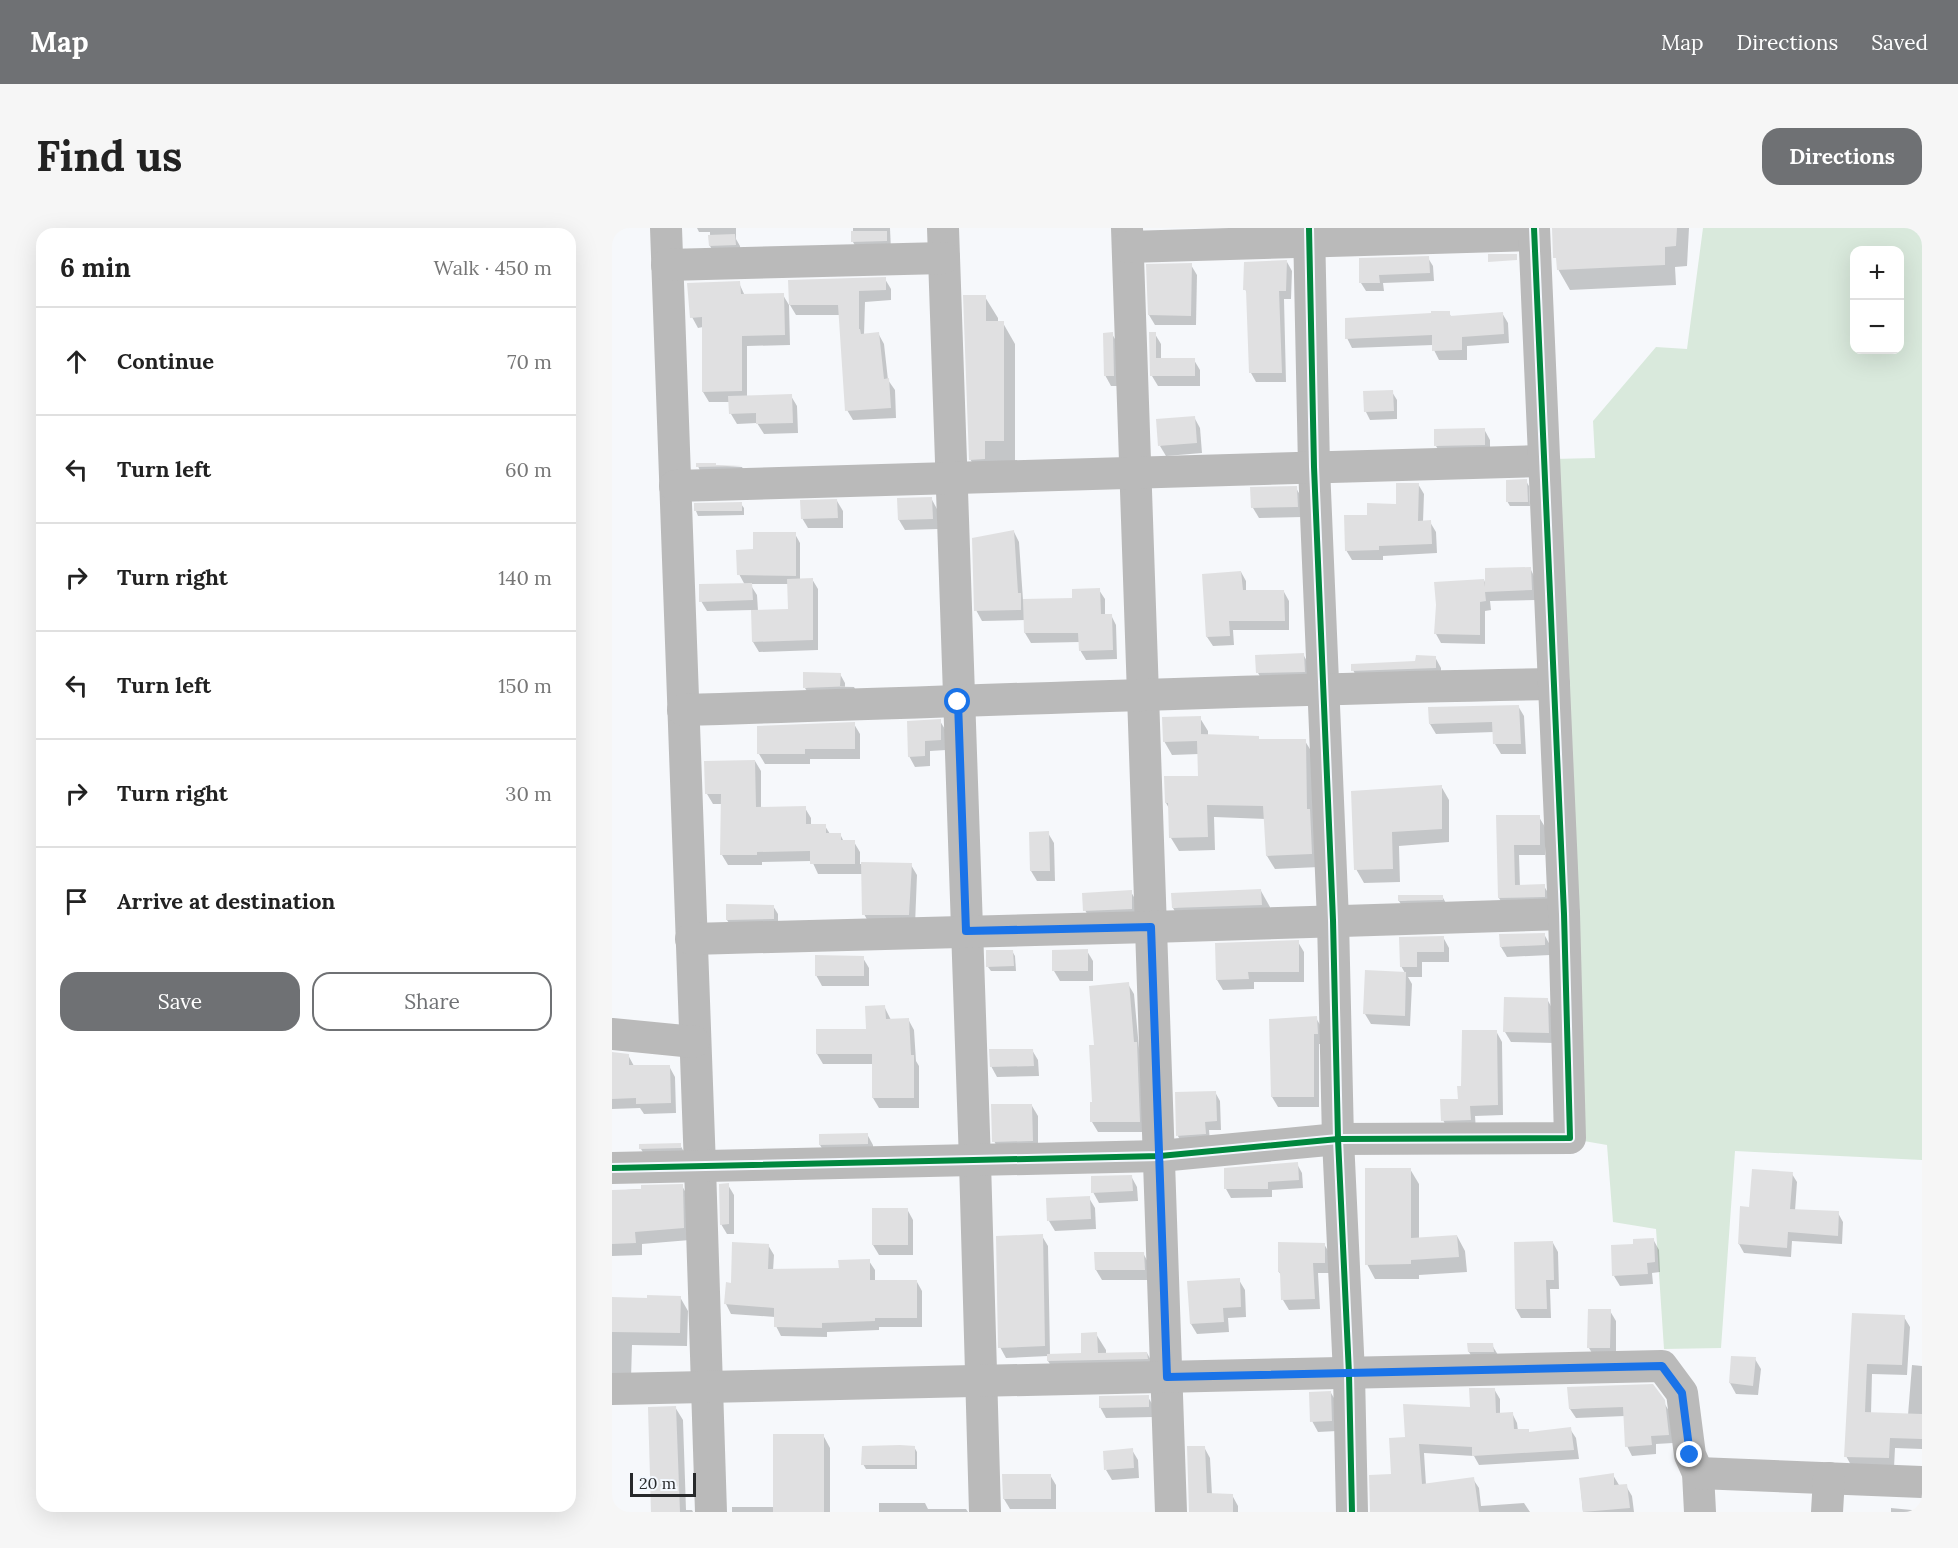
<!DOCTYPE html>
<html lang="en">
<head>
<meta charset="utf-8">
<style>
  body { margin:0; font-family:Lora,serif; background:#f6f6f6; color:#222 }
  .controls { position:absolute; right:18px; top:18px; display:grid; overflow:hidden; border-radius:12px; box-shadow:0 6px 24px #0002 }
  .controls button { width:54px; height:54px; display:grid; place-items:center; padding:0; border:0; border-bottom:2px solid #e0e0e0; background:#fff; color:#222; font:30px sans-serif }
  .scale { position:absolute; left:18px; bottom:15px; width:66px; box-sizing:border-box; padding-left:6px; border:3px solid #27292b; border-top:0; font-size:16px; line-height:21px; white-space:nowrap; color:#27292b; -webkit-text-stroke:4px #f3f8fe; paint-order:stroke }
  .stop { position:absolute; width:18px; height:18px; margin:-14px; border:4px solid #1a73e8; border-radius:50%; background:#fff }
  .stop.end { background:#1a73e8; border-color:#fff; box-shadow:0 2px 6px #0008 }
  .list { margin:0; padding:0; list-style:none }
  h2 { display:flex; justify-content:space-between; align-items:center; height:78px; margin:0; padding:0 24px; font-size:26px }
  h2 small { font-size:20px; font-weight:400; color:#767676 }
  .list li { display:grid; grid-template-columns:39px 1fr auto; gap:18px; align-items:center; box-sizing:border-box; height:108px; padding:0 24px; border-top:2px solid #e0e0e0 }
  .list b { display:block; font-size:22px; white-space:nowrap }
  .list em { font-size:20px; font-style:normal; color:#767676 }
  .actions { display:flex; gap:12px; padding:18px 24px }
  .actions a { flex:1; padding:14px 0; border:2px solid #6f7174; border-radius:18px; text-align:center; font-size:21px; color:#6f7174 }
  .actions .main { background:#6f7174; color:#fff }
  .icon { flex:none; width:33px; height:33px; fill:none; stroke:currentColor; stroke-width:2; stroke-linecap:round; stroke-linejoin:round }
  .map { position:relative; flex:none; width:1310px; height:1284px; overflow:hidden; border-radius:18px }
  header { display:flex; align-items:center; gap:36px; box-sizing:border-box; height:84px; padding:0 30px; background:#6f7174; color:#fff }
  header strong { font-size:28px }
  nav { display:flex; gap:33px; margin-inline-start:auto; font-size:21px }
  .intro { display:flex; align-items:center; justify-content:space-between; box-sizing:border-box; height:144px; padding:0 36px }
  h1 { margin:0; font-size:42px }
  .button { padding:15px 27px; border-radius:18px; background:#6f7174; color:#fff; font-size:21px; font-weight:700 }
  main { display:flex; gap:36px; padding:0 36px }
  aside { flex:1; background:#fff; border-radius:18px; box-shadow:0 6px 24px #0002 }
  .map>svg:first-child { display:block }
  .green { fill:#d9e9dc; fill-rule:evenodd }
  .shadow { fill:#0003; fill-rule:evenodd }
  .building { fill:#e0e0e1 }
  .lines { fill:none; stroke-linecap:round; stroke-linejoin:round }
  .minor { stroke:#bababa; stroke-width:32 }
  .cycleway-casing { stroke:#f3f8fe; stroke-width:10 }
  .cycleway { stroke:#00873e; stroke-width:6 }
  .route { stroke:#1a73e8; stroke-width:8 }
</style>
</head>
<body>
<header>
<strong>Map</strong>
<nav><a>Map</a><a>Directions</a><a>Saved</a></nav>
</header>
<div class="intro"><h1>Find us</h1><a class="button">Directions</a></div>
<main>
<aside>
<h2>6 min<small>Walk · 450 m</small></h2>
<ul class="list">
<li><svg class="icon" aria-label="ahead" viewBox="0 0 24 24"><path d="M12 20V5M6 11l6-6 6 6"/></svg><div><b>Continue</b></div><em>70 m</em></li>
<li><svg class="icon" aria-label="left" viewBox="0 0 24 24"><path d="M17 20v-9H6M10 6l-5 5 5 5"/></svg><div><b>Turn left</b></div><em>60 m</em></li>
<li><svg class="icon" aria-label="right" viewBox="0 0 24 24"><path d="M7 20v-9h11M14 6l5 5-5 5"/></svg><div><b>Turn right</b></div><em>140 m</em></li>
<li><svg class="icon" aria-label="left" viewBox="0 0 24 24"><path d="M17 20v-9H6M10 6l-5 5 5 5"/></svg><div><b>Turn left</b></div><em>150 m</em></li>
<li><svg class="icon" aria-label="right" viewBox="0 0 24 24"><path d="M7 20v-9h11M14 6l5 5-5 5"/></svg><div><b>Turn right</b></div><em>30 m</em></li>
<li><svg class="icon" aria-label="arrive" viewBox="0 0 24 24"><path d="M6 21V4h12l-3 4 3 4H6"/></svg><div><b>Arrive at destination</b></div></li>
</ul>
<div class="actions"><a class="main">Save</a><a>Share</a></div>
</aside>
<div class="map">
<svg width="1310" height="1284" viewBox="0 0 1310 1284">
  <rect width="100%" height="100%" fill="#f6f8fb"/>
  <!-- green -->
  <path class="green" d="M1091 0H1310V932L1123 923 1109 1120 1052 1121 1044 1001 1001 994 995 917 966 912 941 231 983 230 981 193 1044 119 1075 121ZM1242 22H1288V122H1242Z"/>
  <!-- shadow -->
  <g class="shadow">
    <path d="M85 0H124V11L128 18 129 27 104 28 98 18V4H87Z"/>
    <path d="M241 0H278L279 23H246L241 14Z"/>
    <path d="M944 0H1077L1075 38 1063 39 1064 57 958 62 946 41Z"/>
    <path d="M816 30 821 38 822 53 771 55 772 63H754L749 55 748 32Z"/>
    <path d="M675 34 680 43 679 71H672L674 154H644L639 145 636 67 633 61Z"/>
    <path d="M579 37 585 47 584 97H543L537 87Z"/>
    <path d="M273 51 279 61V72L253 74 252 107 266 105 272 116 276 152 283 162 284 190 241 192 235 182 229 87H184L178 77V53Z"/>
    <path d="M127 55 133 68 171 67 177 77 178 117 135 118V169L179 168 185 178 186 205 152 206 145 195 125 196 119 186 118 174H97L91 164V99L86 100 80 89Z"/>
    <path d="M373 69 386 90V95H391L403 116V234L371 252 358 231Z"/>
    <path d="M837 84 839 89 890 85 896 95 897 115 855 118V132H827L822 122 821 117 740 120 735 110Z"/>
    <path d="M500 106 506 116 507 158H499L493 147Z"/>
    <path d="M543 106 549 116V132H582L588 142V158H546L540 148Z"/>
    <path d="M753 164H780L785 172V191L758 192 754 184Z"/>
    <path d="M582 189 588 200 590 225 554 228 548 218Z"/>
    <path d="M872 201 878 212V227L830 228 824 218Z"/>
    <path d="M85 236 130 239 135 248 91 249Z"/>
    <path d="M914 253 917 258 918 278H898L895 273Z"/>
    <path d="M806 256 812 266 811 294H818L824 304 825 325 771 328V332H740L734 322 757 289 786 277Z"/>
    <path d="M684 260 690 270 691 289 647 290 641 280 640 261Z"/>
    <path d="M319 270 325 281 326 301 293 302 287 292Z"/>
    <path d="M225 273 231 283V300H196L190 290Z"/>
    <path d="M129 276 132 280V287L86 288 84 283V277Z"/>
    <path d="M402 304 407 314 411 372H462L487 362 493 371V387H499L504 397 505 431 474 432 468 422V414L419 415 413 405V392L370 393 364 382Z"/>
    <path d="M183 306 188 315V352L200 351 206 361V422L147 424 141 414V382L95 383 89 373 133 357 127 346 143 322ZM138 356H177L178 382 146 383 145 367Z"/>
    <path d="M918 340 923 350 924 372 878 373 879 382 873 383V416L829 415 824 406 872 352 874 357Z"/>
    <path d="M629 344 634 353V364H672L677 373V402H621L622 417 601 418 595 409Z"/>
    <path d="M691 426 697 437 698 454 652 455 646 445Z"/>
    <path d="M823 429 829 440V450L747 453 741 442 805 435Z"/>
    <path d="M228 446 233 455V459H242L246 466 198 468 193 460Z"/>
    <path d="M906 478 912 488 914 526H889L883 516 882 504 824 506 818 496Z"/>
    <path d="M588 490 596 503V508L646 509 648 513H693L701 526 707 639 663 641 655 628 654 591 602 589 603 622 567 623 559 610 558 582 554 575 553 550H587V526L560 527 552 513Z"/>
    <path d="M328 493 334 503V522L318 523V538L303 539 297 528Z"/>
    <path d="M242 496 248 506V531H198V536H153L147 526Z"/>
    <path d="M143 533 149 543V581L193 580 199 590V597L213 598 218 606H228L232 614H242L248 624V636L299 637 305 647 303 697H258L252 686 251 646H206L200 633 150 634V637H116L110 627V576H101L95 566Z"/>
    <path d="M829 558 837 572V614L787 618 788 654 752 655 744 641 741 564Z"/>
    <path d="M886 589H927L933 599V627H907L908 659 932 658 938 668V679L893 680 887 670Z"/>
    <path d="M436 605 442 615 443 653H425L419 643Z"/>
    <path d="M649 663 658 679 659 693 570 696 561 680Z"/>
    <path d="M519 664 525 674V692L479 693 473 682Z"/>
    <path d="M830 668 836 679 793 683 787 673Z"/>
    <path d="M161 678 166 686V699L120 700 115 692Z"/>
    <path d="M932 706 938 717V727L895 729 889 719Z"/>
    <path d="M831 709 837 720V734H810V749H796L800 756 798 798 759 796 753 786 793 745 789 738 788 711Z"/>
    <path d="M686 714 692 724V754H642V761L611 762 605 752Z"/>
    <path d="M400 723 403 728 404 743H379L376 739Z"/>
    <path d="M475 723 481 733V753H448L442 743Z"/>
    <path d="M251 730 257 740V758H210L204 747Z"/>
    <path d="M516 756 522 766 527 820 530 826 533 904H486L480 894 484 818Z"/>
    <path d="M935 771 941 782 942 815 899 814 893 804Z"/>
    <path d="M272 778 279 792 296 791 302 802 304 833 307 838V880H267L261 870V836H211L205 826 255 803Z"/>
    <path d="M704 790 710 800 711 816H707V879H666L660 869Z"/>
    <path d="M884 803 890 814 891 887 863 888 864 902 837 903 831 892 847 872 851 859Z"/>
    <path d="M420 822 426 832 427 848 385 849 379 838Z"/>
    <path d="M0 825 16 827 22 838H57L63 849 64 885 32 886 28 880 0 881Z"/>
    <path d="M603 864 608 873 609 902H597L598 914 570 916 566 908 564 866Z"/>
    <path d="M420 878 426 888V923L388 924 382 913Z"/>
    <path d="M255 906 261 917V926L214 927 208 917V907Z"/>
    <path d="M68 917 74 927 35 931 29 921V918Z"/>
    <path d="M685 936 690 945 691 960 660 962V969L619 970 614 961Z"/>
    <path d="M798 941 807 956V1011L845 1008 853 1023 855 1044 807 1047V1051H763L755 1036Z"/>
    <path d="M1180 946 1185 954 1183 983 1226 985 1231 994 1230 1016 1180 1013 1179 1029 1132 1025 1127 1016 1130 980H1138Z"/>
    <path d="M519 948 525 959 526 973 487 975 481 964Z"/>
    <path d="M116 957 122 967V1006H115L109 996Z"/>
    <path d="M70 958 77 970 78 1012 30 1016V1027L0 1028V963Z"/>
    <path d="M477 970 483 980 484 1001 443 1003 437 993 436 971Z"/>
    <path d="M295 981 301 992V1027H267L261 1017Z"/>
    <path d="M430 1008 436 1018 438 1127 471 1126 484 1106 494 1122V1126L535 1125 544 1141 446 1149 436 1133V1128L394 1130 388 1119Z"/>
    <path d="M1041 1011 1047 1022 1048 1044 1040 1045 1041 1056 1008 1058 1002 1048 1023 1018Z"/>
    <path d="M941 1015 946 1024 947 1061H938L939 1090H909L904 1081Z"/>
    <path d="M667 1016H712L718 1026V1045H706L708 1081 677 1082 671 1072 670 1048 667 1044Z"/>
    <path d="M156 1017 162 1027 161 1043 228 1041 257 1033 263 1042V1054H305L310 1063V1099H267V1102L215 1104V1109L169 1108 164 1098 163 1089 119 1086 114 1076 120 1056Z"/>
    <path d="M531 1025 537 1036 538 1052H490L484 1042Z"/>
    <path d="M627 1052 633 1062 634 1089 616 1090 617 1104 585 1106 579 1096Z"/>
    <path d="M68 1069 76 1083 75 1118 20 1117 19 1151 0 1150V1070L36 1071Z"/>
    <path d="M998 1083 1004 1093V1130H983L977 1120Z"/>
    <path d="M1242 1086 1292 1089 1298 1099 1295 1147 1260 1146 1259 1186 1296 1187 1300 1137 1310 1138V1221L1283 1220 1282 1240 1240 1239 1234 1228Z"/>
    <path d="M880 1117 886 1127 863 1134 857 1124Z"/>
    <path d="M1143 1131 1149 1141 1146 1167 1124 1166 1118 1155Z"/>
    <path d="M882 1161 888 1171V1186L900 1185 905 1195 906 1203 917 1205 958 1201 964 1210 967 1231 867 1237 862 1228 812 1225 814 1257 861 1251 867 1260 869 1278 912 1275 918 1284H806L794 1210 860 1180Z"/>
    <path d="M719 1165 725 1175V1203L706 1204 700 1193Z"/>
    <path d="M536 1169 542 1179V1189L494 1190 488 1179Z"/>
    <path d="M1051 1173 1057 1183 1061 1215 1044 1216V1226L1020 1228 1015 1218 1013 1188 964 1190 958 1181Z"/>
    <path d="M63 1179 71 1192 74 1282H80L81 1284H39Z"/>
    <path d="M211 1207 218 1220V1284H120V1279H163Z"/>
    <path d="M302 1219 305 1224V1241H254L251 1236Z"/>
    <path d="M592 1219 598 1230 600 1267H620L626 1278V1284H577Z"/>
    <path d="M520 1222 526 1232 527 1250 500 1252 494 1242Z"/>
    <path d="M438 1247 444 1257V1281H398L392 1271Z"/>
    <path d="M1001 1247 1007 1257 1014 1258 1020 1268 1022 1284H971L968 1252Z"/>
    <path d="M267 1275H313L316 1281H354L356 1284H267Z"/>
    <path d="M1279 1280 1310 1283V1284H1279Z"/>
  </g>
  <!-- building -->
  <g class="building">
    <path d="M940 0H1065L1064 18 1053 19V37L945 42 944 30H941Z"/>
    <path d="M239 3H275V13L239 14Z"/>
    <path d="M123 6 124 17 97 18 96 7Z"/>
    <path d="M876 26H905V32L876 34Z"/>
    <path d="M817 28 818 45 767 47 768 55H747V30Z"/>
    <path d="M675 32 674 63H667L670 145H637L634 62H631L632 34Z"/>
    <path d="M580 35 579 88 536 87 534 36Z"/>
    <path d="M274 49V62L247 63V101H248L249 106 267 104 272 151 277 150 279 180 233 183 226 77H177L176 52Z"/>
    <path d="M128 53 129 66 172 65 173 107 130 108V163L90 164V89L78 90 75 55Z"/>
    <path d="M351 67H374V93H392V213H373V231L357 232Z"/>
    <path d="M819 83H838V88L891 84 892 106 850 109V122L820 123V107L733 111V90L819 85Z"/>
    <path d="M501 104 502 148H492L491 105Z"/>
    <path d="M537 104H544V130H583V148H538Z"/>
    <path d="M781 162 782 183 752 184 751 163Z"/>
    <path d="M180 166 181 195 144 196V185L117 186 116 168Z"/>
    <path d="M583 188 585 215 546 218 544 191Z"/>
    <path d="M873 200V217L822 218V201Z"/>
    <path d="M84 235H104V237L131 238 84 239Z"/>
    <path d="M915 251 916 274H894V252Z"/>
    <path d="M784 255H807L806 293 819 292 820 316 767 318V322L733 323 732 287H755V275L784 276Z"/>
    <path d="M685 258 686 279 639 280 638 259Z"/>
    <path d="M320 269 321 291 286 292 285 270Z"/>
    <path d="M225 271 226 290 189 291 188 272Z"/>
    <path d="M130 274V283H82V275Z"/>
    <path d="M402 302 406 365H409V382L362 383 360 310Z"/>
    <path d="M141 304H184V348L125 347 124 322 141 321Z"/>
    <path d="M919 339 920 362 873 364 874 373 868 374V407L822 406 824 377 822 354 872 351 873 359V340Z"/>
    <path d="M629 343 631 362H672L673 393H617L618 408 594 409 590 346Z"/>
    <path d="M201 350V412L140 414 139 382 176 381 175 351Z"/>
    <path d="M140 355 141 372 87 374V356Z"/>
    <path d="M488 360 489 386H500L501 422 467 423 466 405H412L411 371 460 370V361Z"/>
    <path d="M692 425 693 444 644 445 643 427Z"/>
    <path d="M804 427 824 428V440L739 443V436L803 433Z"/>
    <path d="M191 444 229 445 228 458H243L191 460Z"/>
    <path d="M907 477 909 516H881L880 494 817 496 816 479Z"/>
    <path d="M589 488V506L647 508V511H694L695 581H698L700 626 654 628 651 578 595 577 596 609 557 610 556 575H553L552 548H586L585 513 551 514 550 489Z"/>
    <path d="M329 491V512L313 513V528L296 529 295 493Z"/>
    <path d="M243 494V521H193V526H145V498Z"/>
    <path d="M143 532 144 579 194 578V596H214V605H229V612H243V636H198V623L145 624V627H108L109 566H93L92 533Z"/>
    <path d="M830 557V601L780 604 781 641 742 642 739 563Z"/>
    <path d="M884 587H928V617H902L903 657 933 656V669L886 670Z"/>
    <path d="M437 603 438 643H418L417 604Z"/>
    <path d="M249 634 300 635 297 687H250Z"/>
    <path d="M649 661 650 677 560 680 559 665Z"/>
    <path d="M520 662V681L471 683 470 665Z"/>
    <path d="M786 667H831V672L786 673Z"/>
    <path d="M114 676 162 677V691L114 692Z"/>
    <path d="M933 705V717L888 719 887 706Z"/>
    <path d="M832 708V724H805V739H788L787 709Z"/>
    <path d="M687 712V744H636L637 751 604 752 603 715Z"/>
    <path d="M476 721V743H440V722Z"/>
    <path d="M374 722H401L402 738 374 739Z"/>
    <path d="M203 727 252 728V748H203Z"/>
    <path d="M753 742 794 744 793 788 751 786Z"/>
    <path d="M517 754 522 814H525L528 894H478V874H480L477 817H482L477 758Z"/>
    <path d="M892 769 936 770 937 805 891 804Z"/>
    <path d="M273 777 274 791 297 790 299 827H302V870H260V826H204V801H254L253 778Z"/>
    <path d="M705 788 706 806H702V869H659L657 791Z"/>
    <path d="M850 802H885L886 877 858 878 859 892 829 893 828 871H846L845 858H849Z"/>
    <path d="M377 821H421L422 838 378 839Z"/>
    <path d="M0 824 17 826V837H58L59 875 24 876V870L0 871Z"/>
    <path d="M604 863 605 893 593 894 594 906 564 908 563 864Z"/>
    <path d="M379 876H420L421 913 380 914Z"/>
    <path d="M256 905V916L207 917V906Z"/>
    <path d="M69 915V920L27 921V916Z"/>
    <path d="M686 934 687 952 656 954V961H612V940Z"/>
    <path d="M753 940H799V1010L845 1007 847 1029 799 1032V1036L753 1037Z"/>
    <path d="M1140 941 1181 944 1178 981 1227 983 1226 1008 1176 1004 1175 1020 1126 1016 1128 978 1137 979Z"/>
    <path d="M520 947 521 963 479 965V948Z"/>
    <path d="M117 955V996L108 997 107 956Z"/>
    <path d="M71 956 72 1000 23 1004 24 1015 0 1016V962L29 961V957Z"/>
    <path d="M478 968 479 991 435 993 434 970Z"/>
    <rect x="260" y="980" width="36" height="37"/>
    <path d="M431 1006 433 1118 386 1120 384 1008Z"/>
    <path d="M1042 1010 1043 1034 1035 1035 1036 1046 1000 1048 999 1017 1021 1016V1011Z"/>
    <path d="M941 1013 942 1052H934L935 1081H903L902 1014Z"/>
    <path d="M120 1014 157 1016 156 1041 227 1040 226 1032 258 1031V1052H305V1090H263V1093L210 1095V1100L162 1099V1080L112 1076 114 1054 119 1055Z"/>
    <path d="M666 1014 713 1015V1035H701L703 1071 669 1072 668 1044H666Z"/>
    <path d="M482 1024H532L533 1042H483Z"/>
    <path d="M628 1050 629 1079 611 1080 612 1094 578 1096 575 1053Z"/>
    <path d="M35 1067 69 1068 68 1105 0 1104V1069L35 1070Z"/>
    <path d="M976 1081H999L998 1120H975Z"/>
    <path d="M1240 1085 1293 1087 1290 1137 1255 1136 1253 1184 1310 1186V1211L1278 1210 1277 1230 1232 1229Z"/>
    <path d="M485 1104 486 1125 535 1124 536 1131 435 1133V1126L469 1125V1105Z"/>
    <path d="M855 1115H881L882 1124H856Z"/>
    <path d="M1119 1128 1144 1129 1141 1158 1117 1155Z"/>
    <path d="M1041 1156 1053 1172 1057 1207 1039 1208 1040 1217 1013 1219 1011 1179 957 1181 955 1159Z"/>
    <path d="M857 1160H883L884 1185 901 1184 902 1201H917V1204L959 1199 962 1222 860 1228V1219L807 1216 810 1256 862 1249 867 1284H758L757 1247 779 1246 777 1210 793 1209 791 1176 858 1179Z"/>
    <path d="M719 1163 720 1193 698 1194 697 1164Z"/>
    <path d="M537 1167V1179L487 1180V1168Z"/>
    <path d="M64 1178 68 1284H39L36 1179Z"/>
    <rect x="161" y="1206" width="51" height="78"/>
    <path d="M288 1217 303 1218V1237H249L250 1218Z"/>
    <path d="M575 1218H593L595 1265 621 1266V1284H577Z"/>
    <path d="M521 1220 522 1240 492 1242 491 1223Z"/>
    <path d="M1002 1245V1257L1015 1256 1018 1280 971 1284 967 1250Z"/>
    <path d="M390 1246H439V1271H391Z"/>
  </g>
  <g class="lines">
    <!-- minor -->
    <g class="minor">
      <path d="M54 0 88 939 99 1284"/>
      <path d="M331 0 363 934 373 1284"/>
      <path d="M515 0 559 1284"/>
      <path d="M697 0 702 239 721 692 726 911 737 1146 740 1284"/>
      <path d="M516 19 922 7"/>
      <path d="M55 37 332 30"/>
      <path d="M63 258 931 233"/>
      <path d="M71 482C361 473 652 461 942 456"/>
      <path d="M79 711 539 699 952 686"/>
      <path d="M0 806 82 814"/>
      <path d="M0 940 548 928 726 911 958 910 952 686 922 0"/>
      <path d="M0 1161 1050 1138 1070 1165 1078 1227 1086 1245 1088 1284"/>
      <path d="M1086 1245 1310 1254"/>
      <path d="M1215 1284 1217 1250"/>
    </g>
    <defs>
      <g id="cycleway">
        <path d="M697 0 702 239 721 692 726 911 737 1146 740 1284"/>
        <path d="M0 940 548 928 726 911 958 910 952 686 922 0"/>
      </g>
    </defs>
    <!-- cycleway casing -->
    <use href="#cycleway" class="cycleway-casing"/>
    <!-- cycleway -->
    <use href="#cycleway" class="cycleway"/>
  </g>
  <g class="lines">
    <!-- route -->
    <path class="route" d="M346 474 354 703 539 699 555 1149 1050 1138 1070 1165 1078 1227"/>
  </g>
</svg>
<div class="controls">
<button>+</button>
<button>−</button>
</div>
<div class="scale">20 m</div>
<div class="stop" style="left:346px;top:474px"></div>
<div class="stop end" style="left:1078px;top:1227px"></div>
</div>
</main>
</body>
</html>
